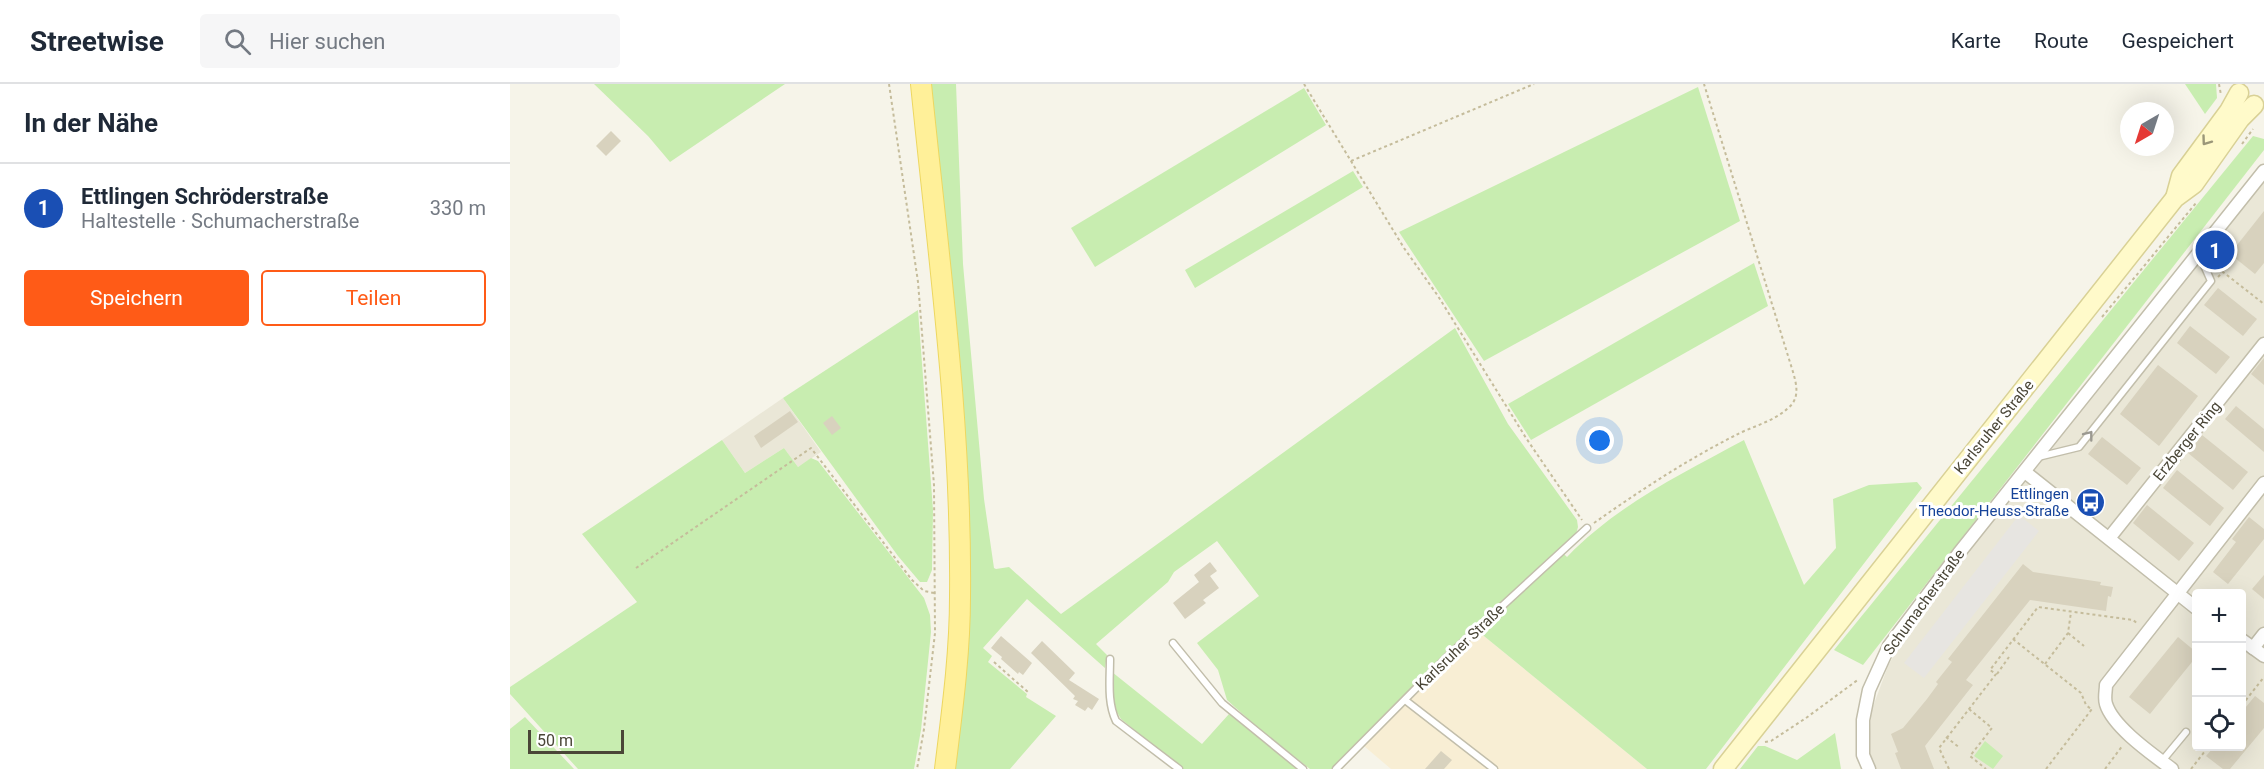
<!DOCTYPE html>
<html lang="de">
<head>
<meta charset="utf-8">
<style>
  body { margin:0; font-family:Roboto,sans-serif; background:#f6f6f7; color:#1f2937 }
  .controls { position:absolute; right:18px; bottom:18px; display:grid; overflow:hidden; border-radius:6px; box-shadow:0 6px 24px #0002 }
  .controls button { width:54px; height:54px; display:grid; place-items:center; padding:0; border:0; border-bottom:2px solid #e0e1e3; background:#fff; color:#1f2937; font:30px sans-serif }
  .compass { position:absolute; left:1610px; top:18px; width:54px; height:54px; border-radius:50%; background:#fff; box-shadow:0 6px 24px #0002; rotate:219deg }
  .scale { position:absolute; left:18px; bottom:15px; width:96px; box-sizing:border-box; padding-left:6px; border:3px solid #4a4637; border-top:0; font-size:16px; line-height:21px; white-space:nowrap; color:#4a4637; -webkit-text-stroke:4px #fff; paint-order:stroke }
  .you { position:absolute; left:1090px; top:357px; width:21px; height:21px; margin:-15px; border:4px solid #fff; border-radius:50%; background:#1a73e8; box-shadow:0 0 0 9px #1a73e833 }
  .badge { display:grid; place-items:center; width:39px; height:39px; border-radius:50%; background:#ff5b17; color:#fff; font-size:20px; font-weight:700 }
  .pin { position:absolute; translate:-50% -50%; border:3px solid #fff; box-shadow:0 2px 6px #0006 }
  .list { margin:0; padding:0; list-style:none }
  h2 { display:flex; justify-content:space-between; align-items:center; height:78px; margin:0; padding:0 24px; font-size:26px }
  h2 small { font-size:20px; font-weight:400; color:#747a83 }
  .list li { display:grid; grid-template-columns:39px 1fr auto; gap:18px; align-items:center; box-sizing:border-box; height:90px; padding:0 24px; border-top:2px solid #e0e1e3 }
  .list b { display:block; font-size:22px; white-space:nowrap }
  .list p { margin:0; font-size:20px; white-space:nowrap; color:#747a83 }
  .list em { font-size:20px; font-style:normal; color:#747a83 }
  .actions { display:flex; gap:12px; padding:18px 24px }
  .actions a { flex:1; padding:14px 0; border:2px solid #ff5b17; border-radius:6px; text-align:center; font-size:21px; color:#ff5b17 }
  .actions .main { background:#ff5b17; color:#fff }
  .icon { flex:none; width:33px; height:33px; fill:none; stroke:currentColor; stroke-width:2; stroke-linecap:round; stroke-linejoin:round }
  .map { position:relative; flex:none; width:1754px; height:685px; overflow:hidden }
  header { display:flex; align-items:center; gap:36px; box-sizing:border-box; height:84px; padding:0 30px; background:#fff; border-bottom:2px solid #e0e1e3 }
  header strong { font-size:28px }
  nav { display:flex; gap:33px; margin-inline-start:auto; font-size:21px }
  .search { width:420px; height:54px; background:#f6f6f7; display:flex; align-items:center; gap:15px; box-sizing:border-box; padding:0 21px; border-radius:6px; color:#747a83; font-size:22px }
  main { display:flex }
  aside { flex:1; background:#fff }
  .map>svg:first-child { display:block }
  .residential { fill:#eae7d7; fill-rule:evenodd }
  .commercial { fill:#f8eed4 }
  .green { fill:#c8edb0 }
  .parking { fill:#e7e5e1 }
  .building { fill:#d8d2be }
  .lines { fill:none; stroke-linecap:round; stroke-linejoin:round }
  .lane-casing { stroke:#c2beab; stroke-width:9 }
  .street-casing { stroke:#c2beab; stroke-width:15 }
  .secondary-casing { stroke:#d9d196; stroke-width:21 }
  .primary-casing { stroke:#edd760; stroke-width:22 }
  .path { stroke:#c5bc9b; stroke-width:2; stroke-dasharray:3 3; stroke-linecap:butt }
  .lane { stroke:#fff; stroke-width:6 }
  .street { stroke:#fff; stroke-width:12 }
  .secondary { stroke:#fffaca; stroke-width:18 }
  .primary { stroke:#fff099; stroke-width:20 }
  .oneway { stroke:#9b9779 }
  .oneway2 { stroke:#9b9991 }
  .labels { text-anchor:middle; stroke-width:6; stroke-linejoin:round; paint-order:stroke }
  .street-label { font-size:15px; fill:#4a4637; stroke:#fff }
  .transit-label { font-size:15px; fill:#164399; stroke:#fff; text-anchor:end }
</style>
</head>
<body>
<header>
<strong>Streetwise</strong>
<div class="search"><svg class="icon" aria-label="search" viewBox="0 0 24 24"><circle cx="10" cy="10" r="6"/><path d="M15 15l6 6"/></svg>Hier suchen</div>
<nav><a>Karte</a><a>Route</a><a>Gespeichert</a></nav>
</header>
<main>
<aside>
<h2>In der Nähe<small></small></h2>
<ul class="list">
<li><span class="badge" style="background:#1a4fb4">1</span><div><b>Ettlingen Schröderstraße</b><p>Haltestelle · Schumacherstraße</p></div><em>330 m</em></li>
</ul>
<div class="actions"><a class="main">Speichern</a><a>Teilen</a></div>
</aside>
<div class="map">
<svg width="1754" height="685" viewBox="0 0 1754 685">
  <rect width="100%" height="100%" fill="#f6f4e9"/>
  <!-- residential -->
  <g class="residential">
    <path d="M1754 92V685H1366L1359 667 1361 628 1378 582 1405 534ZM1686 509H1732V662H1686Z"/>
    <path d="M273 314 311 368 288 383 274 364 235 389 212 356Z"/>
  </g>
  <!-- commercial -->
  <path class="commercial" d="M969 548 1137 685H881L854 662Z"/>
  <!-- green -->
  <g class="green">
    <path d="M84 0H275L160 78 138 52Z"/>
    <path d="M421 0H446L453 180 474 415 484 484 486 485 499 483 551 530 945 244 998 340 1067 436 1068 443 1066 450 942 564 822 685H800L746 642 717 616 708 586 687 559 749 512 707 457 664 488 658 498 586 560 597 571 595 584 517 515 473 564 482 572 478 578 517 610 516 613 546 632 500 685H445L458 548Z"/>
    <path d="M1675 0H1706L1707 14 1695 30Z"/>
    <path d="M1188 3 1230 137 974 277 889 148Z"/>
    <path d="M794 4 816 41 585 183 561 144Z"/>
    <path d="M1743 52 1754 55V66L1353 581 1324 566Z"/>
    <path d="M843 87 853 103 685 204 675 186Z"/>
    <path d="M1244 179 1258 222 1021 356 998 320Z"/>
    <path d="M408 226 423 426 422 486 417 498H410L388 472 273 314Z"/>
    <path d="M212 356 235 389 274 364 288 383 301 374 308 377 414 514 420 531 421 548 411 646 404 685H68L0 610V603L127 518 72 450Z"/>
    <path d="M1234 356 1294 501 1326 464 1323 415 1359 401 1407 398 1412 404 1196 685H1137L969 548 1054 470 1057 473C1107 421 1171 390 1234 356Z"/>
    <path d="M602 588 692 660 719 630 788 685H672L611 635 604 623Z"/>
    <path d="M15 633 64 685H0V645Z"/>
    <path d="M1325 649 1331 685H1230L1248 662H1255L1287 676Z"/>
    <path d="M1475 657 1493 672 1483 685 1464 672Z"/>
  </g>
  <!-- parking -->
  <path class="parking" d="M1509 431 1529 447 1414 594 1394 579Z"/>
  <!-- building -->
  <g class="building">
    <path d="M101 47 111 57 96 72 86 62Z"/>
    <path d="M1754 127V179L1745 190 1720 170Z"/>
    <path d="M1708 204 1747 235 1733 252 1694 221Z"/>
    <path d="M1680 242 1720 273 1706 290 1667 259Z"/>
    <path d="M1754 274V301L1741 290Z"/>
    <path d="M1648 281 1688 312 1649 362 1610 330Z"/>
    <path d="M1726 322 1754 345V368L1715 335Z"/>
    <path d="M280 327 288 338 251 364 244 352Z"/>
    <path d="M322 332 331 344 322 351 313 339Z"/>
    <path d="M1692 351 1738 388 1723 406 1678 369Z"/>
    <path d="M1592 353 1631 384 1617 401 1578 370Z"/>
    <path d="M1667 386 1714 424 1700 442 1653 404Z"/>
    <path d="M1637 421 1684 459 1669 477 1623 439Z"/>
    <path d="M1739 433 1754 445V455L1718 500 1703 488 1726 458 1722 455Z"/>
    <path d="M700 478 707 487 700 492 709 504 693 516 696 519 675 535 663 519 689 498 684 491Z"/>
    <path d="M1513 480 1523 488 1591 498 1590 501 1603 503 1601 513 1598 512 1596 527 1520 516 1456 596 1463 601 1415 662 1424 685H1391L1385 669 1388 668 1381 650 1393 644 1417 615 1428 600 1426 598 1442 578 1438 575Z"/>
    <path d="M1754 491V515L1742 505Z"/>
    <path d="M491 552 522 579 513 591 509 588 508 590 491 575 492 573 481 564Z"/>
    <path d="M1668 553 1686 568V573L1640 630 1619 613Z"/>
    <path d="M532 557 565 589 559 596 589 615 582 626 578 623 575 627 565 621 568 617 563 615 565 612 521 569Z"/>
    <path d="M1745 612 1754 619V644L1720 685H1713L1696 672 1704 663H1731V629Z"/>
    <path d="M931 667 942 676 934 685H915Z"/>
  </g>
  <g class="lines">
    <defs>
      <g id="lane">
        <path d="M1528 373 1569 363 1701 197 1689 170"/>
        <path d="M663 559 712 619 793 685"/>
        <path d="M600 575C600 596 597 618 606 637L669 685"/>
        <path d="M895 616 984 685"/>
        <path d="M1652 677 1676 648"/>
        <path d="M826 685 940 570 1077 444"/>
      </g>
      <g id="street">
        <path d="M1515 388 1686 524"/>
        <path d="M1600 453 1754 260"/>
        <path d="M1732 556 1754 572"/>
        <path d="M1743 564 1754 550"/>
        <path d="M1359 685 1353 671V636L1359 606 1379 562 1449 469 1754 87"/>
        <path d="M1662 685C1642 670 1603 643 1596 620 1594 614 1596 607 1596 601L1754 399"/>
      </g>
      <g id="secondary">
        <path d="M1665 114 1671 92 1719 27 1729 9"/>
        <path d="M1213 685 1665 114 1684 100 1730 35 1744 21"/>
      </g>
      <path id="primary" d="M411 0C428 170 452 341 450 513 450 570 442 628 435 685"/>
    </defs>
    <!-- lane casing -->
    <use href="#lane" class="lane-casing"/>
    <!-- street casing -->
    <use href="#street" class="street-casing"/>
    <!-- secondary casing -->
    <use href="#secondary" class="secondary-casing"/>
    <!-- primary casing -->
    <use href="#primary" class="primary-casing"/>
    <!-- path -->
    <g class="path">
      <path d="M379 0 408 198 424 401 425 549 414 645 407 685"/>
      <path d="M794 0 894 164 928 212 1016 354 1072 436"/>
      <path d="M1709 0 1711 11"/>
      <path d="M1732 60 1743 45"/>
      <path d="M841 77 1024 0"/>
      <path d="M1708 193 1713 188 1754 220"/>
      <path d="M1592 233 1686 119"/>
      <path d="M1084 439C1128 408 1175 377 1224 352 1240 343 1263 338 1277 325 1290 315 1287 302 1283 288L1194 0"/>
      <path d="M126 484 301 364 402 496 414 507 424 509"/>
      <path d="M1558 549 1574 562"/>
      <path d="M1503 555 1571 609 1576 621 1582 626"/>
      <path d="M484 578 519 609"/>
      <path d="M1535 580 1558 549 1561 528"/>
      <path d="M1487 590 1499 573"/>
      <path d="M1732 621 1754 593"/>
      <path d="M1459 625 1482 644 1460 672 1476 685"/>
      <path d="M1436 653 1450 664"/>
      <path d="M1255 658 1261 657 1296 634 1349 595"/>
      <path d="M1439 685 1429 664 1486 590 1480 586 1528 523 1623 536 1628 540"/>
      <path d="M1536 685 1582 625"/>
      <path d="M1595 685 1613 661"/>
      <path d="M1681 685 1699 662"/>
    </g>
    <!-- lane -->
    <use href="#lane" class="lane"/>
    <!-- street -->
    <use href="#street" class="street"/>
    <!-- secondary -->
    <use href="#secondary" class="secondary"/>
    <!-- primary -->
    <use href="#primary" class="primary"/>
  </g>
  <!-- one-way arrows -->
  <defs><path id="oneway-chevron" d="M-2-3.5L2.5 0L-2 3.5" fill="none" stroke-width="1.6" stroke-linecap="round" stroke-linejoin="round" transform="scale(1.5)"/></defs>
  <use class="oneway" href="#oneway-chevron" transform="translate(1696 57) rotate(126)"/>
  <use class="oneway2" href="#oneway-chevron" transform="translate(1579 351) rotate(-52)"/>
  <!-- icons -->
  <defs>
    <symbol id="bus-disc" viewBox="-11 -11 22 22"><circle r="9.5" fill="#1a4fb4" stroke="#fff"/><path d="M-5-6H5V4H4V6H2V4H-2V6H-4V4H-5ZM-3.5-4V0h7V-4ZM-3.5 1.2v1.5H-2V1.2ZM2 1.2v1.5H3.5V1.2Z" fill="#fff"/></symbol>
  </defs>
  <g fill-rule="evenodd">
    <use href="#bus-disc" x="1564" y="402" width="33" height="33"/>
  </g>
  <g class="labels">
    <!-- street labels -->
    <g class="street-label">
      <text transform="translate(1484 343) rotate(-51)" y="5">Karlsruher Straße</text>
      <text transform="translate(1677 357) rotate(-51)" y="5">Erzberger Ring</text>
      <text transform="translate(1414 518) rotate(-54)" y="5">Schumacherstraße</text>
      <text transform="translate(950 563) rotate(-44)" y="5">Karlsruher Straße</text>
    </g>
    <!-- transit labels -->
    <g class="transit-label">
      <text x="1559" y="415">Ettlingen<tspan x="1559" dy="17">Theodor-Heuss-Straße</tspan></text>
    </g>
  </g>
</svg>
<div class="controls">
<button>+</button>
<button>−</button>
<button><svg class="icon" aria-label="locate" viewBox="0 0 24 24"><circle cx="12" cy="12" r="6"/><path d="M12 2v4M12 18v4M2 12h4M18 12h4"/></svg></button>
</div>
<svg class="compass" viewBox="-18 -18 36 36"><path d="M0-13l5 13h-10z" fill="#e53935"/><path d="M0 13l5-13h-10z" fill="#747a83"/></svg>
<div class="scale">50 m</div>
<div class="you"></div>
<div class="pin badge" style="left:1705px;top:166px;background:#1a4fb4">1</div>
</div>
</main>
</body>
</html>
